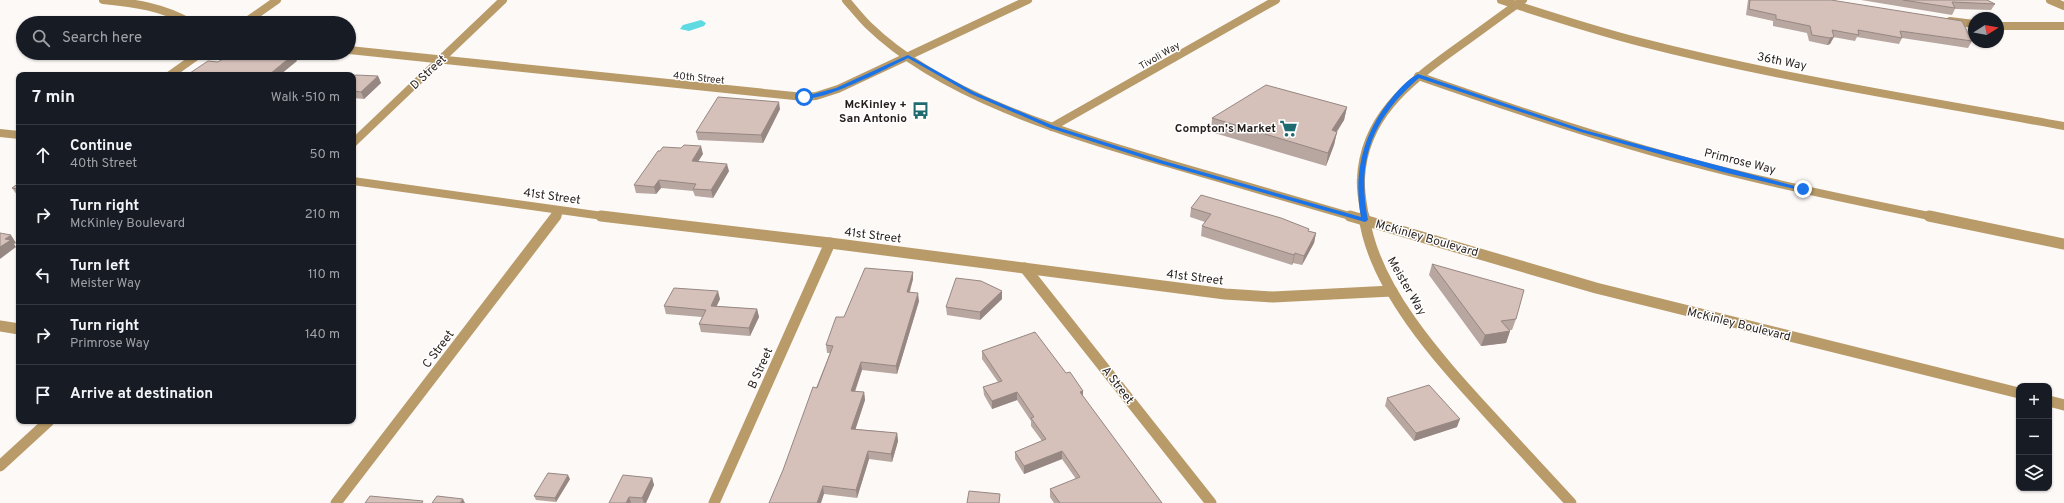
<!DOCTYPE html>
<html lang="en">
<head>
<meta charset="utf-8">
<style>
  body { margin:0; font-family:Overpass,sans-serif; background:#20242c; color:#f1f3f6 }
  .controls { position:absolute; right:12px; bottom:12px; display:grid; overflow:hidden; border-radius:8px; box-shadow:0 1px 3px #0004 }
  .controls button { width:36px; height:36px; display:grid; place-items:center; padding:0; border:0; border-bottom:1px solid #363941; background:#171b24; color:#f1f3f6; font:20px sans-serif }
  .compass { position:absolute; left:1968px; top:12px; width:36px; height:36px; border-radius:50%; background:#171b24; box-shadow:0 1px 3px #0004; rotate:79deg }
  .stop { position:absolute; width:12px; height:12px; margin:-9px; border:3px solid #1a73e8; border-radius:50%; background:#fff }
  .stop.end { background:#1a73e8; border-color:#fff; box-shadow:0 1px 4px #0008 }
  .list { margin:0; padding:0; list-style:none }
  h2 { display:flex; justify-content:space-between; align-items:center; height:52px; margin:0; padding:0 16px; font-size:17px }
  h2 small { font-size:13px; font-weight:400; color:#9ea1a6 }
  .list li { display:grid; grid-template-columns:26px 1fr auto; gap:12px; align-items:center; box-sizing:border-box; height:60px; padding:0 16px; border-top:1px solid #363941 }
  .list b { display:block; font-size:15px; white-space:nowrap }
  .list p { margin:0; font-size:13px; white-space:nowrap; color:#9ea1a6 }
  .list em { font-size:13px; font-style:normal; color:#9ea1a6 }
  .icon { flex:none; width:22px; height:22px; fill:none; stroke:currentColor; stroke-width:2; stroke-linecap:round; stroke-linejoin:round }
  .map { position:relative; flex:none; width:2064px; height:503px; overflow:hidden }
  .search { position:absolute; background:#171b24; box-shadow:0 1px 3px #0004; left:16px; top:16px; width:340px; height:44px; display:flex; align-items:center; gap:10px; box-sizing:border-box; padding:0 14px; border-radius:22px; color:#9ea1a6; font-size:15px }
  .panel { position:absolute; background:#171b24; box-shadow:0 1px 3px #0004; left:16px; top:72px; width:340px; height:352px; border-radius:8px }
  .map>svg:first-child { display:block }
  .water { fill:#5edae2 }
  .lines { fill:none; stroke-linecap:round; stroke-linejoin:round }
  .minor-far1 { stroke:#b89b68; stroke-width:8 }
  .minor { stroke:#b89b68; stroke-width:11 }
  .tertiary-far1 { stroke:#b89b68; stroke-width:8 }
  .tertiary { stroke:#b89b68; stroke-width:11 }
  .wall { fill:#b8a6a0 }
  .shaded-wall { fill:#968782 }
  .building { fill:#d6c1ba; stroke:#968782 }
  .route { fill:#1a73e8 }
  .labels { text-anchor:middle; stroke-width:3; stroke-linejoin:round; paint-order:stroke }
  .far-street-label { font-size:10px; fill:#271f1c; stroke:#fff }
  .street-label { font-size:12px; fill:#271f1c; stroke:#fff }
  .poi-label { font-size:12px; font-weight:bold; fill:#271f1c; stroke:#fff; text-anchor:end }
</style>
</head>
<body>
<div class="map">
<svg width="2064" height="503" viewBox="0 0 2064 503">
  <rect width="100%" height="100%" fill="#fdf9f7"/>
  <!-- water -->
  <path class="water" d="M701 20 706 23 704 26 689 31 680 29 683 25Z"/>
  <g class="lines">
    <!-- minor-far1 -->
    <g class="minor-far1">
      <path d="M103 0C135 3 163 7 191 23"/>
      <path d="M1501 0C1547 15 1593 30 1640 42 1780 78 1922 100 2064 126"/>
      <path d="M1950 21 1974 24"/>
      <path d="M244 23 277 0"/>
      <path d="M1998 26H2064"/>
      <path d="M349 50 804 97 816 96 838 89 1028 0"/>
      <path d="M170 75 201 53"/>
      <path d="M1418 76C1507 107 1596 137 1686 161 1768 183 1851 200 1934 217"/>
      <path d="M1052 127 1276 0"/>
      <path d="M0 133 19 135"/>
      <path d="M353 143 503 0"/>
      <path d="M353 181 610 217"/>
      <path d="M555 217 560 211"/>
      <path d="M1365 217C1363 204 1360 191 1361 178 1364 118 1407 84 1451 52 1475 35 1499 17 1523 0"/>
    </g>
    <!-- minor -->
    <g class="minor">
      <path d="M601 216 830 243 1225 294 1273 297 1392 291"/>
      <path d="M1364 216C1374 293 1449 370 1499 425 1523 451 1547 477 1571 503"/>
      <path d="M1929 216 2064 244"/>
      <path d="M1025 268 1211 503"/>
      <path d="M0 326 19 329"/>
      <path d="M0 466 49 421"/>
      <path d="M336 503 556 216"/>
      <path d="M714 503 830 243"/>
    </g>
    <!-- tertiary-far1 -->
    <g class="tertiary-far1">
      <path d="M846 0C853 8 860 17 868 25 943 98 1069 134 1167 163 1229 181 1291 199 1353 217"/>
      <path d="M2050 0 2064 6"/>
    </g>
    <!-- tertiary -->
    <g class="tertiary">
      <path d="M1350 216 1596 288 2019 393"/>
      <path d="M2049 401 2064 405"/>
    </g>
  </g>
  <!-- wall -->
  <g class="wall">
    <path d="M1748 0H1831L1972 41 1968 48 1902 38 1899 44 1857 37 1855 41 1833 37 1830 44 1827 45 1809 41 1807 33 1773 26V21L1746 15Z"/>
    <path d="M1861 0H1987L1995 4 1991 10 1955 9 1952 15Z"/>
    <path d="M378 76 381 83 364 99 353 98V77Z"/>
    <path d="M1347 107 1344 120 1337 132 1334 145 1326 166 1211 132 1212 118Z"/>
    <path d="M780 109 763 143 698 140 696 132Z"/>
    <path d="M703 154 698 161 729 171 713 198 695 196 693 191 661 188 656 194 636 193 634 185Z"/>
    <path d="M19 183V196L17 195 12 188Z"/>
    <path d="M1191 208 1309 231 1316 233 1314 243 1302 265 1293 263 1292 265 1201 236 1202 226 1205 222 1190 217Z"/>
    <path d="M1432 264 1516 319 1512 330H1510V331L1506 343 1481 346 1429 275Z"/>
    <path d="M913 272V279L910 292 919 301 897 374 862 370 855 392H864L865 400 855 429 897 433 898 441 892 462 869 459 857 498 824 494 783 470 830 353H827L826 345 844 317Z"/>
    <path d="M1002 291V299L980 320 947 315 946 307Z"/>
    <path d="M720 299 716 306 757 309 759 317 750 336 701 332 699 324 702 317 666 314 664 306Z"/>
    <path d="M982 351 1066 373 1083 391V397L1162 503H1054L1050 497V489L1076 479 1062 459 1024 474 1015 459V452L1042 441 1031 426V421L1017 400 992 409 984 395 983 387 998 382 982 359Z"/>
    <path d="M1387 398 1457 427 1414 441 1385 406Z"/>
    <path d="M652 478 654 485 646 503H609Z"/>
    <path d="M570 479 556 502 536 500 534 496Z"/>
  </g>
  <!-- shaded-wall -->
  <g class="shaded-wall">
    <path d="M1834 37 1830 44 1827 45 1830 38Z"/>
    <path d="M294 54 297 61 280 75H272L271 73Z"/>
    <path d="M378 76 381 83 364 99 361 92Z"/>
    <path d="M779 102 780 109 763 143 761 135Z"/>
    <path d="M1347 107 1344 120 1329 143 1332 130Z"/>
    <path d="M1337 132 1334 145 1326 166 1328 153Z"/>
    <path d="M701 146 703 154 694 168 692 161Z"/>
    <path d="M727 164 729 171 713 198 711 190Z"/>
    <path d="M659 180 661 188 656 194 654 187Z"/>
    <path d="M1316 233 1314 243 1302 265 1304 256Z"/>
    <path d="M11 235 16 243 14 244 16 247 0 259V247L5 239Z"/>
    <path d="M1295 253 1293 263 1292 265 1294 255Z"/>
    <path d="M913 272V279L907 299V292Z"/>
    <path d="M718 291 720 299 713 314 711 306Z"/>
    <path d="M1002 291V299L980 320V312Z"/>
    <path d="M918 293 919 301 897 374 896 366Z"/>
    <path d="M757 309 759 317 750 336 749 328Z"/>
    <path d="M1510 331 1506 343 1481 346 1485 335Z"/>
    <path d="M861 362 862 370 852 399 851 391Z"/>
    <path d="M1083 391V399L1080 392Z"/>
    <path d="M864 392 865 400 853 437 851 429Z"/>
    <path d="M1017 392V400L992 409V401Z"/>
    <path d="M1460 419 1457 427 1414 441 1416 433Z"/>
    <path d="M897 433 898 441 892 462 891 454Z"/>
    <path d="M868 451 869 459 857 498 856 490Z"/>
    <path d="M1062 451V459L1024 474V466Z"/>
    <path d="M568 475 570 479 556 502 555 498Z"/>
    <path d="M652 478 654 485 646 503H644L642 498Z"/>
    <path d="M823 486 824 494 821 503H817Z"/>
    <path d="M629 497 631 503H626Z"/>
    <path d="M463 499 465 503H460Z"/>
  </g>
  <!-- building -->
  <g class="building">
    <path d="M1750 0H1831L1962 21 1972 41 1900 31 1902 38 1858 30 1859 35 1832 30 1834 37 1830 38 1812 35 1810 26 1776 19V15L1749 9Z"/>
    <path d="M1903 0H1987L1995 4 1952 2 1955 8Z"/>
    <path d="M232 53H280L294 54 271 73H277L274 75H187L208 61 218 62Z"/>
    <path d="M356 75 378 76 361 92 353 91V77Z"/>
    <path d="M1266 85 1347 107 1332 130 1337 132 1328 153 1212 118Z"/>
    <path d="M718 97 779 102 761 135 696 132Z"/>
    <path d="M684 145 701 146 692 161 727 164 711 190 693 189 696 184 659 180 654 187 634 185 658 151H660L663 147 681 148Z"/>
    <path d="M19 183V189L12 188Z"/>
    <path d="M1201 195 1281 218 1309 229 1308 231 1316 233 1304 256 1295 253 1294 255 1202 226 1211 214 1191 208Z"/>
    <path d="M0 233 11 235 5 239 11 240 0 247Z"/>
    <path d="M1432 264 1524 290 1516 319 1501 321 1510 331 1485 335Z"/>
    <path d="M865 268 913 272 907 292 918 293 896 366 861 362 851 391 864 392 851 429 897 433 891 454 868 451 856 490 823 486 817 503H769L783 470 813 387 817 388 833 346 826 345 836 317H844Z"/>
    <path d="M956 278 981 281 1002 291 980 312 946 307Z"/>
    <path d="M674 288 718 291 711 306 757 309 749 328 699 324 706 310 664 306Z"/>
    <path d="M1035 332 1066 373 1070 372 1083 391 1080 392 1162 503H1060L1050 489 1080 477 1062 451 1024 466 1015 452 1046 439 1031 418 1034 417 1017 392 992 401 983 387 1002 381 982 351Z"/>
    <path d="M1429 385 1460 419 1416 433 1387 398Z"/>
    <path d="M548 473 568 475 555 498 534 496Z"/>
    <path d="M623 475 652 478 642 498 629 497 626 503H609Z"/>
    <path d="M969 491 1000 494 999 503H967Z"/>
    <path d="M370 496 423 501 422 503H365Z"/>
    <path d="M437 496 463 499 460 503H432Z"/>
  </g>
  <!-- route -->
  <path class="route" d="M908 55 974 92 1054 126 1164 161 1361 217C1353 174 1363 133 1391 99 1398 90 1408 79 1418 74L1584 130 1806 189 1803 191 1723 172 1581 132 1419 78C1373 118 1356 159 1368 220L1365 222 1159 163 1050 128 971 94 908 58C891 66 816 106 802 97L836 88Z"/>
  <!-- icons -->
  <defs>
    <symbol id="bus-bare" viewBox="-9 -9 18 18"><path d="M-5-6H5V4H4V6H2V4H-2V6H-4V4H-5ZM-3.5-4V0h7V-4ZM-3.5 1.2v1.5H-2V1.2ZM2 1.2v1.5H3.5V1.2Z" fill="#1e6a71" stroke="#fff" stroke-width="2.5" paint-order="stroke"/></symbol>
    <symbol id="supermarket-bare" viewBox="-9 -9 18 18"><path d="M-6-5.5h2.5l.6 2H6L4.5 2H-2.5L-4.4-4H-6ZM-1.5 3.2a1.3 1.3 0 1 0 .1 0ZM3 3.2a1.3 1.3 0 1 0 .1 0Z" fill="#1e6a71" stroke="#fff" stroke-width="2.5" paint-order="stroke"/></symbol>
  </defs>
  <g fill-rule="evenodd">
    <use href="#bus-bare" x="908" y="98" width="25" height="25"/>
    <use href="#supermarket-bare" x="1276" y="116" width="25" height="25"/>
  </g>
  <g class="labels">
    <!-- far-street labels -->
    <g class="far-street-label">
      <text transform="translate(1159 55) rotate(-30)" y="4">Tivoli Way</text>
      <text transform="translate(699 77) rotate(6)" y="4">40th Street</text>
    </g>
    <!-- street labels -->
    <g class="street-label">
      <text transform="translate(1782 61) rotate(11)" y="4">36th Way</text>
      <text transform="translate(428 72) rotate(-43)" y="4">D Street</text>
      <text transform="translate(1740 161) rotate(14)" y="4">Primrose Way</text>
      <text transform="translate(552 196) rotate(8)" y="4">41st Street</text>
      <text transform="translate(873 235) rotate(7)" y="4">41st Street</text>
      <text transform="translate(1427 238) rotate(16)" y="4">McKinley Boulevard</text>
      <text transform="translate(1195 277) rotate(7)" y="4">41st Street</text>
      <text transform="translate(1407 286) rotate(60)" y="4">Meister Way</text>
      <text transform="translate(1739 324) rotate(14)" y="4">McKinley Boulevard</text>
      <text transform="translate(438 349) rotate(-53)" y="4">C Street</text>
      <text transform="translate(760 368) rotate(-66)" y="4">B Street</text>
      <text transform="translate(1118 385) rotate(52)" y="4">A Street</text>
    </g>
    <!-- poi labels -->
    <g class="poi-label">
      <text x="907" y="108">McKinley +<tspan x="907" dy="14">San Antonio</tspan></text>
      <text x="1276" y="132">Compton's Market</text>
    </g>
  </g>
</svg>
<div class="controls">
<button>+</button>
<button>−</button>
<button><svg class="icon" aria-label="layers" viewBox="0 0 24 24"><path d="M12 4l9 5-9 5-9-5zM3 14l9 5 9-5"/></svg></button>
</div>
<svg class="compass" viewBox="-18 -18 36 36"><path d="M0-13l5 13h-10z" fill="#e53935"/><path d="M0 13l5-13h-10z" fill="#9ea1a6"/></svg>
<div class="stop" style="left:804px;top:97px"></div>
<div class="stop end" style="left:1803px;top:189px"></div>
<div class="search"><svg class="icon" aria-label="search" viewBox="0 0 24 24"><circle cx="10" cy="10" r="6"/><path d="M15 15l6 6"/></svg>Search here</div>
<section class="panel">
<h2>7 min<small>Walk · 510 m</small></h2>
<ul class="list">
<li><svg class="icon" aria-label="ahead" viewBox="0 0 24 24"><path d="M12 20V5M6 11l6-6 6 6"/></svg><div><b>Continue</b><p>40th Street</p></div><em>50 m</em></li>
<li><svg class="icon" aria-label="right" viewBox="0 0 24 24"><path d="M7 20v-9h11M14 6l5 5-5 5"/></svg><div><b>Turn right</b><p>McKinley Boulevard</p></div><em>210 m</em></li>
<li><svg class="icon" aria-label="left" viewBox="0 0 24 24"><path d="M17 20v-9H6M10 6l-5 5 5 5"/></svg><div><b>Turn left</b><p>Meister Way</p></div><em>110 m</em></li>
<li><svg class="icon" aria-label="right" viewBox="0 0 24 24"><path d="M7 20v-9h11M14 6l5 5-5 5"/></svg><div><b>Turn right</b><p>Primrose Way</p></div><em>140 m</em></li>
<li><svg class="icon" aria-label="arrive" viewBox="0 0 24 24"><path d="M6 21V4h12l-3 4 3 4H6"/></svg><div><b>Arrive at destination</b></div></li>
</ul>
</section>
</div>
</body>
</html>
